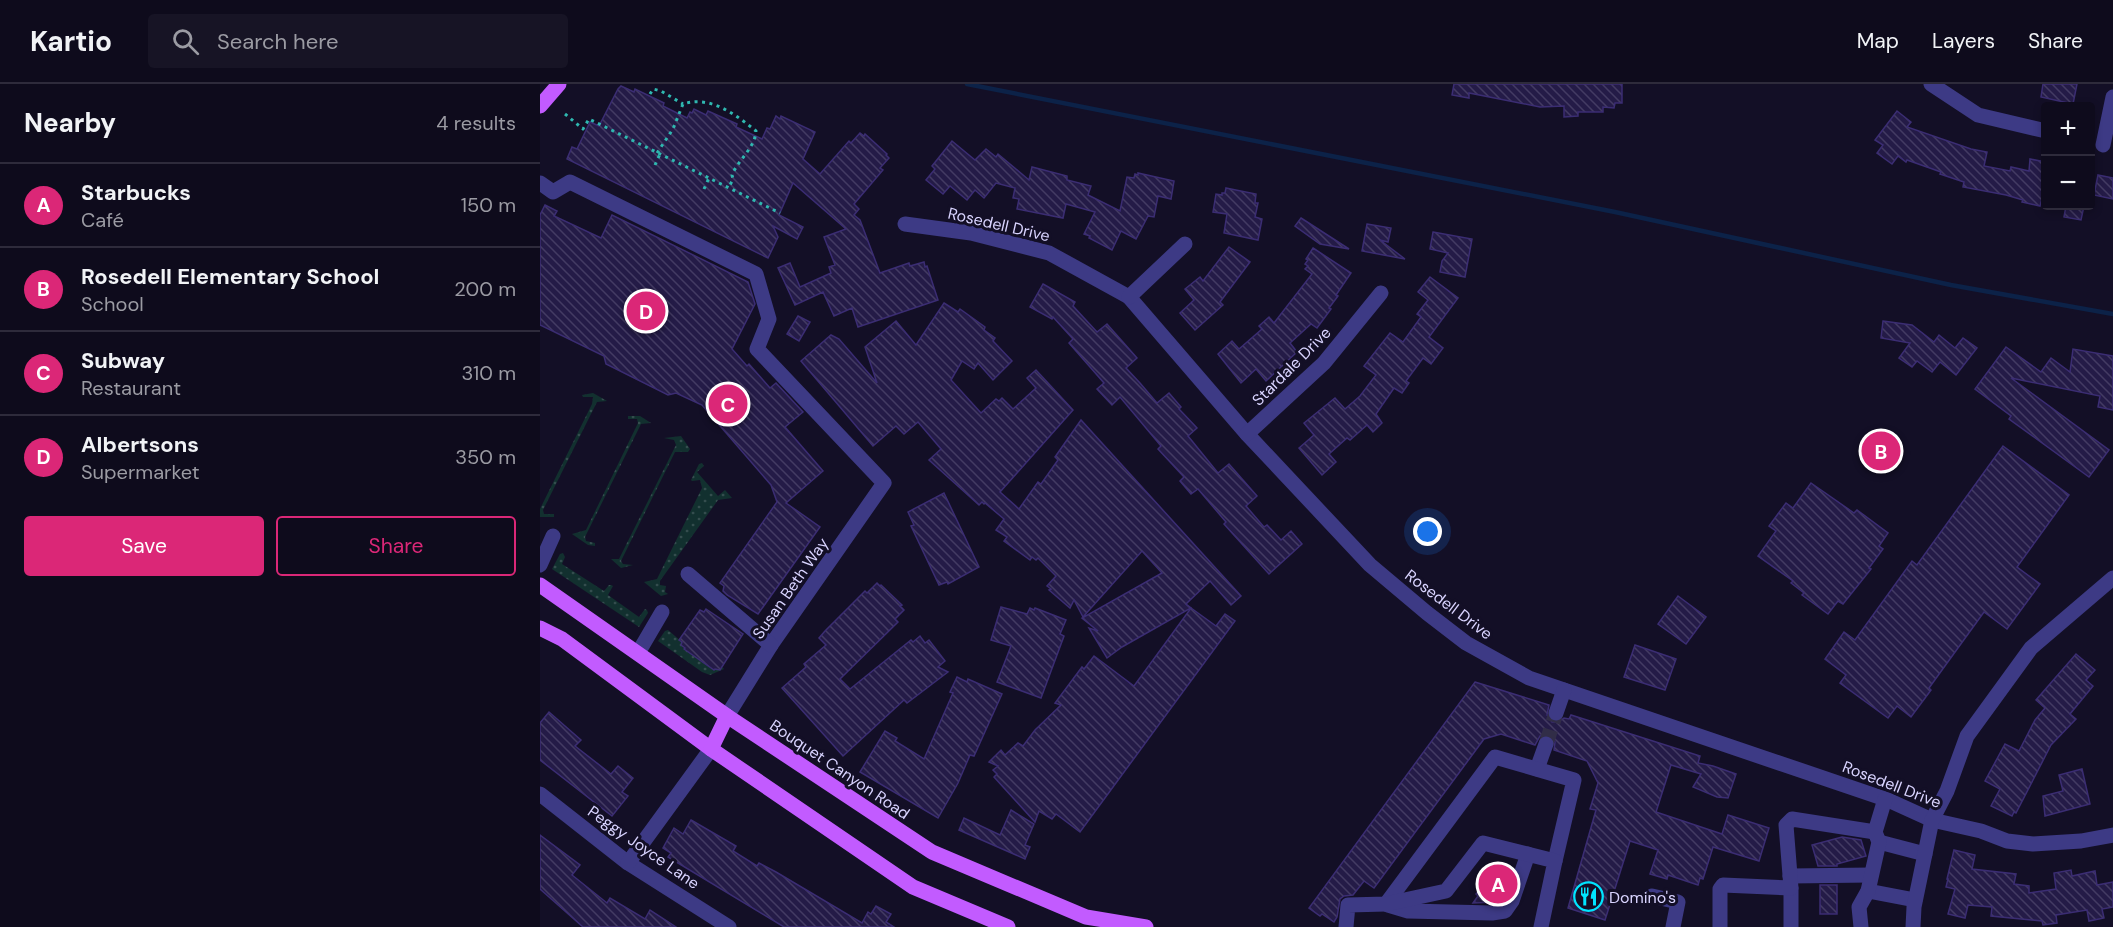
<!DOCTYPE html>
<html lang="en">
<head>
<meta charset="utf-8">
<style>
  body { margin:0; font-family:"DM Sans",sans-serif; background:#171425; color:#f1f3f6 }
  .controls { position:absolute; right:18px; top:18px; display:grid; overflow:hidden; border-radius:6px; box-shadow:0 3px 9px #0003 }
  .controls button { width:54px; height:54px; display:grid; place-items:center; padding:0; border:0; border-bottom:2px solid #2e2b3b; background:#0e0b1c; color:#f1f3f6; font:30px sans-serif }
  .you { position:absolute; left:888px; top:448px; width:21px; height:21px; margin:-15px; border:4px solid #fff; border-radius:50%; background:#1a73e8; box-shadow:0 0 0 9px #1a73e833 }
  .badge { display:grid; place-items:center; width:39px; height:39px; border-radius:50%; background:#db2777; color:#fff; font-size:20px; font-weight:700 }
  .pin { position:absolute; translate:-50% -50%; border:3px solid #fff; box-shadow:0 2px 6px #0006 }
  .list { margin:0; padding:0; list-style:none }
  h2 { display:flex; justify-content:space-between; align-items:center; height:78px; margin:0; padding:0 24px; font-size:26px }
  h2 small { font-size:20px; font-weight:400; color:#9b9ba3 }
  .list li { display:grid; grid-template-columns:39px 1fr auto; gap:18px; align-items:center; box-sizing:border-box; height:84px; padding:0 24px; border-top:2px solid #2e2b3b }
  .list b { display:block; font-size:22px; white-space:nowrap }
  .list p { margin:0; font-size:20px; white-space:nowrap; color:#9b9ba3 }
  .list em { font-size:20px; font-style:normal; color:#9b9ba3 }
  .actions { display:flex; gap:12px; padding:18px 24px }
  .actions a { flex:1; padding:14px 0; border:2px solid #db2777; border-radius:6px; text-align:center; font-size:21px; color:#db2777 }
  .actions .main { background:#db2777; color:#fff }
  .icon { flex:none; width:33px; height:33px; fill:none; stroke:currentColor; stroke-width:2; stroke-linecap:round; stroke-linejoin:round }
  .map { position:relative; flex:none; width:1573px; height:843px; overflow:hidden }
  header { display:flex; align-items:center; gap:36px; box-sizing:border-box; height:84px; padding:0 30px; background:#0e0b1c; border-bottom:2px solid #2e2b3b }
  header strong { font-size:28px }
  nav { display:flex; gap:33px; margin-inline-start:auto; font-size:21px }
  .search { width:420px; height:54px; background:#171425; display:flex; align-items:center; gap:15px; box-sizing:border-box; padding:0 21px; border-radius:6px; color:#9b9ba3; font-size:22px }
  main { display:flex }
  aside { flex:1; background:#0e0b1c }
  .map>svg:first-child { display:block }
  .grass { fill:url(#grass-dots) }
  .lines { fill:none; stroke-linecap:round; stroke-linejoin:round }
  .stream { stroke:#0c2248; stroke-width:4.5 }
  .building { fill:url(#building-back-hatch); stroke:#3b2d73; stroke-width:1.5 }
  .minor-tunnel { stroke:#312d47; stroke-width:15; stroke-dasharray:15 8; stroke-linecap:butt }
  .path { stroke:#2fb8b0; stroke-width:3; stroke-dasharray:3 4.5; stroke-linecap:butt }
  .minor { stroke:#3d3a85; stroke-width:15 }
  .major { stroke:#c25bff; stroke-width:15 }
  .labels { text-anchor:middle; stroke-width:6; stroke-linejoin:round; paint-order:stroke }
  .street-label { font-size:16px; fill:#d9d4ff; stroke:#130f26 }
  .poi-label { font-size:16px; fill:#d9d4ff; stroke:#130f26; text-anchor:start }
</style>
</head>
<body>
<header>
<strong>Kartio</strong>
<div class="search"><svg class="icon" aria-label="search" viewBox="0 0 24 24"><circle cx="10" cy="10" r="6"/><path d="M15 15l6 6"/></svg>Search here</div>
<nav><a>Map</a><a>Layers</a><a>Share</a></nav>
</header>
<main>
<aside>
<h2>Nearby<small>4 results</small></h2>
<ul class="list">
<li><span class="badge">A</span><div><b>Starbucks</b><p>Café</p></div><em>150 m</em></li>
<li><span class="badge">B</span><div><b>Rosedell Elementary School</b><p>School</p></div><em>200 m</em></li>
<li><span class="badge">C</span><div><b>Subway</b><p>Restaurant</p></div><em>310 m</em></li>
<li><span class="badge">D</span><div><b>Albertsons</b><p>Supermarket</p></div><em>350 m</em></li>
</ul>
<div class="actions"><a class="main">Save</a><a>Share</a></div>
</aside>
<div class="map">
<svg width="1573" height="843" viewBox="0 0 1573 843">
  <defs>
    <pattern id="grass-dots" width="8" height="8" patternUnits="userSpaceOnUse" patternTransform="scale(1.5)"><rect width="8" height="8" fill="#12302f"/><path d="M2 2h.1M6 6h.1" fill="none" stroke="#344d4e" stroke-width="1.8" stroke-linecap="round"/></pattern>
    <pattern id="building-back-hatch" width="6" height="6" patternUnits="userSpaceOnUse" patternTransform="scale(1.5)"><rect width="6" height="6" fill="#241b47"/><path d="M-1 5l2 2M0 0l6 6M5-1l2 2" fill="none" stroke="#433b63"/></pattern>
  </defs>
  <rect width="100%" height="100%" fill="#130f26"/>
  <!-- grass -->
  <g class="grass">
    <path d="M53 309 67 317 57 318 3 426 4 430H14V433H0V425L52 320 53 313H43L42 311Z"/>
    <path d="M88 332H100L111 339 101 340 45 453 46 457 55 459V462L48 461 32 450 46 446 98 339 97 335H88Z"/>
    <path d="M141 352 150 365 148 368H135L81 477 83 480 93 481 81 484 71 475H79L136 361 134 356 124 354Z"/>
    <path d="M162 379 164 382 157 388 178 412 185 406 192 414 178 416 120 497V501L126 502 125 508 128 510 121 512 104 498 117 495 162 404 160 396 152 397 151 396 159 380Z"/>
    <path d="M23 469 25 473 22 480 64 507 69 501H71L73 502 68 511 99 533 105 525 107 526 108 529 99 543 12 485 20 470Z"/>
    <path d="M128 546 142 558 141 561 144 565 173 586 175 585 177 586 182 583 184 585 170 591 162 588 118 557 125 547Z"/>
  </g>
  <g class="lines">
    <!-- stream -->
    <path class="stream" d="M427 0 1075 128 1411 201 1573 230"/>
  </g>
  <!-- building -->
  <g class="building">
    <path d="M914 0H1082V19H1075L1074 24 1063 23V28H1038V32L1024 33V22L1000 23 929 9V14L912 11Z"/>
    <path d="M1503 0H1537L1533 20 1501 13Z"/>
    <path d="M81 2 94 8 95 5 124 19 123 22 147 34 150 28 152 29 154 25 166 31 168 27 197 40 196 43 222 55 227 44 230 45 236 32 240 35 241 32 275 48 263 75 280 90 309 57 311 59 320 49 324 52 325 50 347 70 346 71 349 74 340 84 343 86 314 120 319 125 314 131 320 136 340 189 369 179 370 182 384 178 385 183 387 182 398 216 318 243 312 224 294 232 283 208 255 221 238 184 250 179 260 203 291 189 289 183 295 181 284 153 306 145 253 99 239 131 263 143 257 155 233 142 238 153 228 174 27 75 32 63 37 65 50 38 59 42 78 5Z"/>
    <path d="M1357 27 1371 38 1367 43 1431 65 1447 68 1444 82 1470 87 1471 83 1489 87 1490 75 1506 78V99L1500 122 1482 118 1483 116 1466 111 1423 103 1424 98 1400 90 1401 88 1367 76 1366 78 1358 72 1352 80 1337 69 1343 61 1335 56Z"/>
    <path d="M412 57 435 76 446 65 456 73 458 70 489 96 492 83 527 92V96L551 102 548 111 580 127 587 93 594 94 595 90 598 91V89L634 97 631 115 618 112 614 133 608 132 596 155 581 147 572 166 549 154 550 152 544 150 555 128 526 120 523 134 477 125 479 115 473 114 475 104 456 99 444 114 435 106 427 116 410 102 403 110 386 96 395 85 392 82Z"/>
    <path d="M1558 91 1573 94V115L1554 111Z"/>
    <path d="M686 104 716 110 715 119H718L715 133 722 135 718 156 684 149 687 130 673 128 676 110 682 111V109H685Z"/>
    <path d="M5 121 17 127 14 132 61 154 72 131 208 198 215 220 192 265 207 282 209 280 230 304 236 299 263 328 245 343 283 387 246 419 280 443 218 530 187 511 183 507 184 502 180 499 237 418 231 401 162 321 136 309 128 311 66 280 64 272 0 241V131Z"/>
    <path d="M1526 122H1544L1541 136 1524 133Z"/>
    <path d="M761 134 809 165 780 160 755 142Z"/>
    <path d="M827 140 851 144 848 158 840 156 865 175 822 167Z"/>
    <path d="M893 148 932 155 925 193 900 188 902 177 908 169 890 165Z"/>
    <path d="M689 163 710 178 680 218 683 221 655 246 640 229 654 216 645 205 660 193 663 197Z"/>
    <path d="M773 164 811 189 796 211 798 212 789 224 791 225 777 244 771 240 750 259 757 268 726 297 716 285 701 299 678 270 692 257 699 265 722 245 719 242 729 233 734 239 772 190 765 185 768 182 765 180 768 176 766 175Z"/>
    <path d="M890 193 918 214 889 253 903 264 891 280 883 274 866 297 869 299 862 309 854 304 836 330 842 339 833 348 827 341 810 356 807 354 789 370 796 378 782 391 759 364 774 351 764 339 795 314 805 325 820 312 836 291 824 282 850 249 863 258 881 233 877 230 888 216 878 208Z"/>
    <path d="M503 200 535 218 533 222 557 248 567 240 597 274 586 284 600 299 617 319 629 309 641 323 639 325 657 344 648 352 678 389 689 380 717 412 706 422 724 443 727 441 741 456 751 447 762 460 729 490 684 440 686 438 658 405 651 410 640 397 644 393 618 365 621 362 580 313 572 321 557 305 564 299 529 259 533 255 513 233 512 235 490 223Z"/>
    <path d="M404 219 418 228 420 225 445 243 444 246 455 254 453 257 472 277 453 296 438 279 434 285 422 277 411 296 441 329 456 315 459 317 462 314 473 325 496 304 487 294 496 286 533 326 460 408 479 425 498 398 501 400 518 376 515 373 541 336 701 512 691 521 670 497 646 520 651 524 582 563 567 574 549 544 558 547 542 534 622 489 602 467 543 533 534 516 530 524 509 506 511 505 507 502 516 492 498 474 496 476 492 473 490 476 464 457 467 453 456 446 464 435 445 419 444 420 442 418 439 421 389 376 401 365 378 338 364 350 356 342 333 362 261 277 291 251 299 255 337 299 325 263 356 237 376 261Z"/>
    <path d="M258 232 270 238 259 257 247 250Z"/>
    <path d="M1343 237 1372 241 1394 258 1399 251 1415 264 1423 254 1437 264 1416 291 1400 278 1392 288 1377 277 1372 283 1359 274 1370 259 1341 254Z"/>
    <path d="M1466 263 1501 288 1511 274 1530 288 1533 265 1573 272V326L1558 323 1560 312 1471 294 1569 366 1549 393 1469 335 1471 332 1435 305Z"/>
    <path d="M1463 362 1529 411 1477 483 1500 500 1467 545 1444 528 1389 604 1391 606 1371 633 1357 622 1348 634 1300 599 1306 591 1285 575 1304 548 1315 556 1372 477 1377 481Z"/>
    <path d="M1271 399 1314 429 1317 426 1348 449 1339 462 1343 465 1329 484 1331 485 1303 520 1298 517 1288 530 1262 511 1264 509 1251 499 1253 497 1218 472 1236 447 1229 442 1246 419 1253 424Z"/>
    <path d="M404 409 439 483 408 500 407 498 399 501 371 442 374 441 368 428Z"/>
    <path d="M337 499 340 502 341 501 362 521 360 522 364 526 355 535 358 538 300 595 310 605 371 556 373 558 380 552 385 559 389 556 405 577 398 583 408 588 367 619 364 616 303 672 242 604 266 583 264 580 286 561 279 554 285 547 325 507 327 509Z"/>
    <path d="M1138 512 1166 533 1146 560 1118 540Z"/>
    <path d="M461 523 487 530 490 524 494 526 495 524 526 536 520 550 524 552 501 614 457 598 471 562 451 556Z"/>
    <path d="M651 524 676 542 685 530 695 537 540 748 516 730 512 735 499 727 495 738 454 693 457 690 453 686 458 682 449 678 461 666 465 671 478 659 483 662 495 646 521 621 515 619 542 583 544 585 554 572 594 602Z"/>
    <path d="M166 525 203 550 180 586 175 585 174 586 144 565 145 564 141 561 142 558 139 556 160 526 164 528Z"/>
    <path d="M1095 561 1136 575 1125 606 1084 593Z"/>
    <path d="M1536 570 1555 586 1546 596 1553 602 1530 630 1536 635 1511 661 1476 729 1474 728 1472 732 1451 722 1460 705 1445 697 1465 660 1479 667 1495 636 1505 624 1496 616Z"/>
    <path d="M417 593 427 598 428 595 462 610 434 672 430 671 418 699 398 734 320 688 345 647 357 654 355 657 384 675 413 609 410 608Z"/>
    <path d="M935 598 1009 621 1007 631 1012 638H1018L1024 634 1029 635 1031 631 1160 672 1158 679 1173 682 1196 690 1188 714 1177 713 1153 703 1161 690 1131 681 1116 728 1182 750 1188 731 1229 744 1219 777 1173 763 1163 795 1160 794 1158 801 1128 791 1127 795 1110 790 1118 766 1090 757 1065 836 1028 824 1056 726 1050 725 1058 699 1047 677 1014 666 1015 658 1010 651 1000 652 995 661 961 650 944 655 834 804 824 797 813 811 804 812 800 815 797 833 794 838 782 830 780 832 769 824Z"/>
    <path d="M9 628 41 656 35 662 71 690 78 682 93 694 82 708 88 712 72 732 0 676V639Z"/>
    <path d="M1542 685 1550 720 1505 732 1503 712 1523 707 1519 691Z"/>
    <path d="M471 726 494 740 485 761 490 763 485 775 419 746 424 734 460 751Z"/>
    <path d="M151 736 196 762 193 767 217 782 219 779 236 788 322 839 328 828 331 830 336 822 351 830 346 838 354 843H244L128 773 131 769 123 764 134 744 143 750Z"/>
    <path d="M0 751 40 781 32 791 67 819 70 814 105 835 110 826 136 843H43L0 805Z"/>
    <path d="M1302 753 1321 756 1326 772 1297 780V782H1278L1272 761Z"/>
    <path d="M1414 766 1435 771 1432 785 1476 790 1474 800 1489 802V809L1516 805 1514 789 1531 786 1532 792 1555 787 1557 801 1573 798V823L1562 825 1564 834 1549 837 1547 826 1516 831 1517 839 1503 841 1502 837 1451 832 1452 823 1428 821 1425 834 1408 830 1415 805 1406 803 1408 795H1407Z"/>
    <path d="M961 781 973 785 963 813 959 818 933 819 938 812 936 810Z"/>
    <rect x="1280" y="801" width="17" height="29"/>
  </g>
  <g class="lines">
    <!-- minor-tunnel -->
    <path class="minor-tunnel" d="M1006 660 1016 629"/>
    <!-- path -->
    <g class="path">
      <path d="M110 10 113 5 121 7 143 20"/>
      <path d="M25 30 43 45 49 35 240 129"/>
      <path d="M117 69 133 45 143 20C171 11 196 31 216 47 215 64 198 76 192 91L193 95 189 103"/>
      <path d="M115 81 120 70"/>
      <path d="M164 105 169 94"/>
    </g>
    <!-- minor -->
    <g class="minor">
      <path d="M1391 0 1438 31 1506 47"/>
      <path d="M1563 61 1573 13"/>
      <path d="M0 99 13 108 30 98 216 190 229 235 217 265 344 399 231 561 187 632"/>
      <path d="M365 140 431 149 509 169 589 213 707 350 830 481 887 529 926 559 989 594 1348 716 1392 736 1441 747 1467 757 1493 760 1541 757 1573 751"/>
      <path d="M589 213 645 160"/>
      <path d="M707 350 784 279 841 209"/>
      <path d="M0 481 13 452"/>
      <path d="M148 490 231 561"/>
      <path d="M98 569 122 528"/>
      <path d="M1016 629 1024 606"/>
      <path d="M997 685 1006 660"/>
      <path d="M0 710 88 779 189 843"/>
      <path d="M1339 758 1385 770"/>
      <path d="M88 779 171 665"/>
      <path d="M1250 792 1331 791"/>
      <path d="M1251 804V843"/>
      <path d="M1328 807 1375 816"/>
      <path d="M1112 812 1138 818 1133 843"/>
      <path d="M846 820 955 673 1034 696 1015 777"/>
      <path d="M848 821 868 827 952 829 965 827 972 817 988 770"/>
      <path d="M806 843 808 821 846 820 906 807 943 759 1015 777 1001 843"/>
      <path d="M1180 843V805L1183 801 1251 804 1246 741 1252 735 1335 748"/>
      <path d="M1321 843 1319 823 1328 807 1339 758 1335 748 1345 715"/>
      <path d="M1373 843 1374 823 1392 736 1407 707 1427 652 1491 564 1573 494"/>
    </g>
    <!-- major -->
    <g class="major">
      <path d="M0 22 19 0"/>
      <path d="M0 501 187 632 392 768 546 833 606 843"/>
      <path d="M0 544 22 555 171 665 373 803 468 843"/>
      <path d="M171 665 187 632"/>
    </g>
  </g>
  <!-- icons -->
  <defs>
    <symbol id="restaurant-ring" viewBox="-11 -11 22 22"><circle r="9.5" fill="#130f26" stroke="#00e5ff" stroke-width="1.5"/><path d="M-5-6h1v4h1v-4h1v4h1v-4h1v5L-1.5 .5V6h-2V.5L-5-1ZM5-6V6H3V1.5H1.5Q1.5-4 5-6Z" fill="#00e5ff"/></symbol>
  </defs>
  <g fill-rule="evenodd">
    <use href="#restaurant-ring" x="1032" y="796" width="33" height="33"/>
  </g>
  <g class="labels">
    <!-- street labels -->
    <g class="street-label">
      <text transform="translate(459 140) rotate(13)" y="6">Rosedell Drive</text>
      <text transform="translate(751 282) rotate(-45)" y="6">Stardale Drive</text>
      <text transform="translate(250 504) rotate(-55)" y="6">Susan Beth Way</text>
      <text transform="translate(909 520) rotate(37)" y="6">Rosedell Drive</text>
      <text transform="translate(300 685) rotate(34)" y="6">Bouquet Canyon Road</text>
      <text transform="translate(1352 700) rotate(21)" y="6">Rosedell Drive</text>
      <text transform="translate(104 763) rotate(35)" y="6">Peggy Joyce Lane</text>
    </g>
    <!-- poi labels -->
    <g class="poi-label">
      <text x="1069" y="819">Domino's</text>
    </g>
  </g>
</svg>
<div class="controls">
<button>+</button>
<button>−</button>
</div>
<div class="you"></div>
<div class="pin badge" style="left:958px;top:800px">A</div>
<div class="pin badge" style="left:1341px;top:367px">B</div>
<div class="pin badge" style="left:188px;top:320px">C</div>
<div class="pin badge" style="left:106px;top:227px">D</div>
</div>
</main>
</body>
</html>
